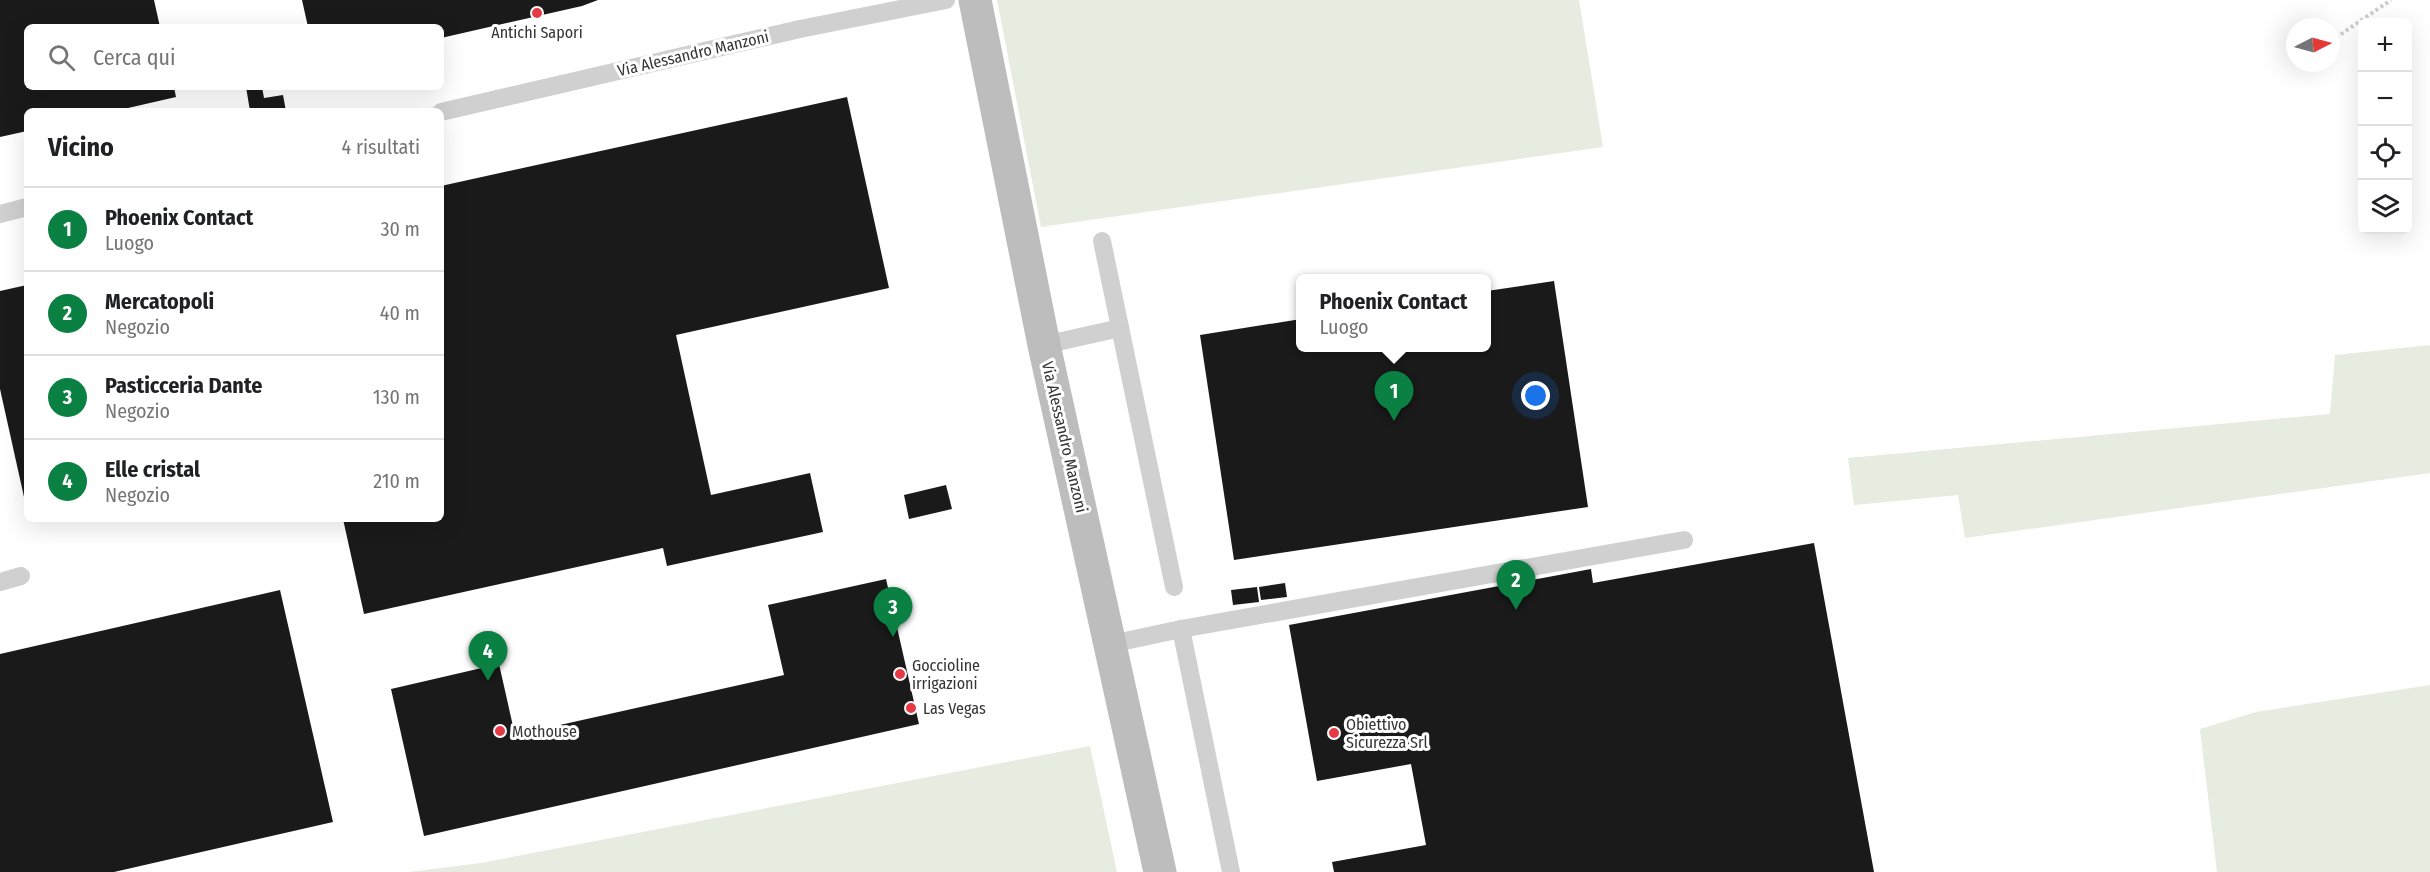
<!DOCTYPE html>
<html lang="it">
<head>
<meta charset="utf-8">
<style>
  body { margin:0; font-family:"Fira Sans Condensed",sans-serif; background:#f6f6f6; color:#202124 }
  .controls { position:absolute; right:18px; top:18px; display:grid; overflow:hidden; border-radius:9px; box-shadow:0 6px 24px #0002 }
  .controls button { width:54px; height:54px; display:grid; place-items:center; padding:0; border:0; border-bottom:2px solid #e0e0e0; background:#fff; color:#202124; font:30px sans-serif }
  .compass { position:absolute; left:2286px; top:18px; width:54px; height:54px; border-radius:50%; background:#fff; box-shadow:0 6px 24px #0002; rotate:84deg }
  .you { position:absolute; left:1536px; top:396px; width:21px; height:21px; margin:-15px; border:4px solid #fff; border-radius:50%; background:#1a73e8; box-shadow:0 0 0 9px #1a73e833 }
  .badge { display:grid; place-items:center; width:39px; height:39px; border-radius:50%; background:#0b8043; color:#fff; font-size:20px; font-weight:700 }
  .pin { position:absolute; translate:-50% -50px; filter:drop-shadow(0 2px 3px #0008) }
  .pin::after { content:''; position:absolute; top:32px; width:21px; height:18px; background:inherit; clip-path:polygon(0 0,100% 0,50% 100%) }
  .popup { position:absolute; left:1296px; top:274px; width:195px; height:78px; box-sizing:border-box; display:grid; place-content:center; border-radius:9px; background:#fff; filter:drop-shadow(0 2px 4px #0005); font-size:20px; white-space:nowrap; color:#757577 }
  .popup b { font-size:22px; color:#202124 }
  .popup::after { content:''; position:absolute; left:50%; top:100%; margin-left:-12px; border:12px solid transparent; border-top-color:#fff }
  .list { margin:0; padding:0; list-style:none }
  h2 { display:flex; justify-content:space-between; align-items:center; height:78px; margin:0; padding:0 24px; font-size:26px }
  h2 small { font-size:20px; font-weight:400; color:#757577 }
  .list li { display:grid; grid-template-columns:39px 1fr auto; gap:18px; align-items:center; box-sizing:border-box; height:84px; padding:0 24px; border-top:2px solid #e0e0e0 }
  .list b { display:block; font-size:22px; white-space:nowrap }
  .list p { margin:0; font-size:20px; white-space:nowrap; color:#757577 }
  .list em { font-size:20px; font-style:normal; color:#757577 }
  .icon { flex:none; width:33px; height:33px; fill:none; stroke:currentColor; stroke-width:2; stroke-linecap:round; stroke-linejoin:round }
  .map { position:relative; flex:none; width:2430px; height:872px; overflow:hidden }
  .search { position:absolute; background:#fff; box-shadow:0 6px 24px #0002; left:24px; top:24px; width:420px; height:66px; display:flex; align-items:center; gap:15px; box-sizing:border-box; padding:0 21px; border-radius:9px; color:#757577; font-size:22px }
  .panel { position:absolute; background:#fff; box-shadow:0 6px 24px #0002; left:24px; top:108px; width:420px; height:414px; border-radius:9px }
  .map>svg:first-child { display:block }
  .green { fill:#e6ecdf }
  .building { fill:#1a1a1a }
  .lines { fill:none; stroke-linecap:round; stroke-linejoin:round }
  .path { stroke:#cdcdcd; stroke-width:4; stroke-dasharray:3 3; stroke-linecap:butt }
  .service { stroke:#d0d0d0; stroke-width:18 }
  .secondary { stroke:#bdbdbd; stroke-width:33 }
  .poi-dot { fill:#e63946; stroke:#fff; stroke-width:2 }
  .labels { text-anchor:middle; stroke-width:6; stroke-linejoin:round; paint-order:stroke }
  .poi-label { font-size:16px; fill:#333; stroke:#fff; text-anchor:start }
  .street-label { font-size:16px; fill:#333; stroke:#fff }
</style>
</head>
<body>
<div class="map">
<svg width="2430" height="872" viewBox="0 0 2430 872">
  <rect width="100%" height="100%" fill="#fff"/>
  <!-- green -->
  <g class="green">
    <path d="M997 0H1579L1603 147 1041 227Z"/>
    <path d="M2430 345V473L1965 538 1958 495 1854 505 1848 458 2330 414 2335 355Z"/>
    <path d="M2430 685V872H2217L2200 729 2256 712Z"/>
    <path d="M1090 746 1117 872H409L481 863Z"/>
  </g>
  <!-- building -->
  <g class="building">
    <path d="M0 0H154L160 27H27V87H174L176 97 115 111H27V131L0 137Z"/>
    <path d="M302 0H598L582 6 441 38V27H308Z"/>
    <path d="M246 87H262L264 98 283 95 286 111H250Z"/>
    <path d="M847 97 889 288 676 335 711 495 810 473 823 532 667 566 663 548 364 614 343 519H441V186Z"/>
    <path d="M1554 281 1588 507 1234 560 1200 335 1301 319V348H1487V291Z"/>
    <path d="M27 285V505L26 506 0 389V291Z"/>
    <path d="M946 485 952 509 909 519 904 495Z"/>
    <path d="M1814 543 1874 872H1334L1332 862 1426 845 1411 764 1317 781 1289 625 1591 569 1593 583Z"/>
    <path d="M886 579 919 724 424 836 391 689 499 664 515 735 784 675 768 605Z"/>
    <path d="M1285 583 1287 597 1261 600 1259 587Z"/>
    <path d="M1257 587 1259 602 1233 605 1231 590Z"/>
    <path d="M280 590 333 822 114 872H0V654Z"/>
  </g>
  <g class="lines">
    <!-- path -->
    <path class="path" d="M2331 41 2391 0"/>
    <!-- service -->
    <g class="service">
      <path d="M441 112 800 29 946 0"/>
      <path d="M0 214 27 207"/>
      <path d="M1102 241 1174 587"/>
      <path d="M1044 345 1120 328"/>
      <path d="M0 582 21 576"/>
      <path d="M1181 629 1231 872"/>
      <path d="M1111 644 1181 629 1684 540"/>
    </g>
    <!-- secondary -->
    <path class="secondary" d="M975 0 1044 345 1160 872"/>
  </g>
  <!-- markers -->
  <g class="poi-dot">
    <circle cx="537" cy="13" r="6"/>
    <circle cx="900" cy="674" r="6"/>
    <circle cx="911" cy="708" r="6"/>
    <circle cx="500" cy="731" r="6"/>
    <circle cx="1334" cy="733" r="6"/>
  </g>
  <g class="labels">
    <!-- poi labels -->
    <g class="poi-label">
      <text x="537" y="38" text-anchor="middle">Antichi Sapori</text>
      <text x="912" y="671">Goccioline<tspan x="912" dy="18">irrigazioni</tspan></text>
      <text x="923" y="714">Las Vegas</text>
      <text x="1346" y="730">Obiettivo<tspan x="1346" dy="18">Sicurezza Srl</tspan></text>
      <text x="512" y="737">Mothouse</text>
    </g>
    <!-- street labels -->
    <g class="street-label">
      <text transform="translate(693 53) rotate(-13)" y="6">Via Alessandro Manzoni</text>
      <text transform="translate(1065 437) rotate(77)" y="6">Via Alessandro Manzoni</text>
    </g>
  </g>
</svg>
<div class="controls">
<button>+</button>
<button>−</button>
<button><svg class="icon" aria-label="locate" viewBox="0 0 24 24"><circle cx="12" cy="12" r="6"/><path d="M12 2v4M12 18v4M2 12h4M18 12h4"/></svg></button>
<button><svg class="icon" aria-label="layers" viewBox="0 0 24 24"><path d="M12 4l9 5-9 5-9-5zM3 14l9 5 9-5"/></svg></button>
</div>
<svg class="compass" viewBox="-18 -18 36 36"><path d="M0-13l5 13h-10z" fill="#e53935"/><path d="M0 13l5-13h-10z" fill="#757577"/></svg>
<div class="you"></div>
<div class="pin badge" style="left:1394px;top:421px">1</div>
<div class="popup"><b>Phoenix Contact</b>Luogo</div>
<div class="pin badge" style="left:1516px;top:610px">2</div>
<div class="pin badge" style="left:893px;top:637px">3</div>
<div class="pin badge" style="left:488px;top:681px">4</div>
<div class="search"><svg class="icon" aria-label="search" viewBox="0 0 24 24"><circle cx="10" cy="10" r="6"/><path d="M15 15l6 6"/></svg>Cerca qui</div>
<section class="panel">
<h2>Vicino<small>4 risultati</small></h2>
<ul class="list">
<li><span class="badge">1</span><div><b>Phoenix Contact</b><p>Luogo</p></div><em>30 m</em></li>
<li><span class="badge">2</span><div><b>Mercatopoli</b><p>Negozio</p></div><em>40 m</em></li>
<li><span class="badge">3</span><div><b>Pasticceria Dante</b><p>Negozio</p></div><em>130 m</em></li>
<li><span class="badge">4</span><div><b>Elle cristal</b><p>Negozio</p></div><em>210 m</em></li>
</ul>
</section>
</div>
</body>
</html>
